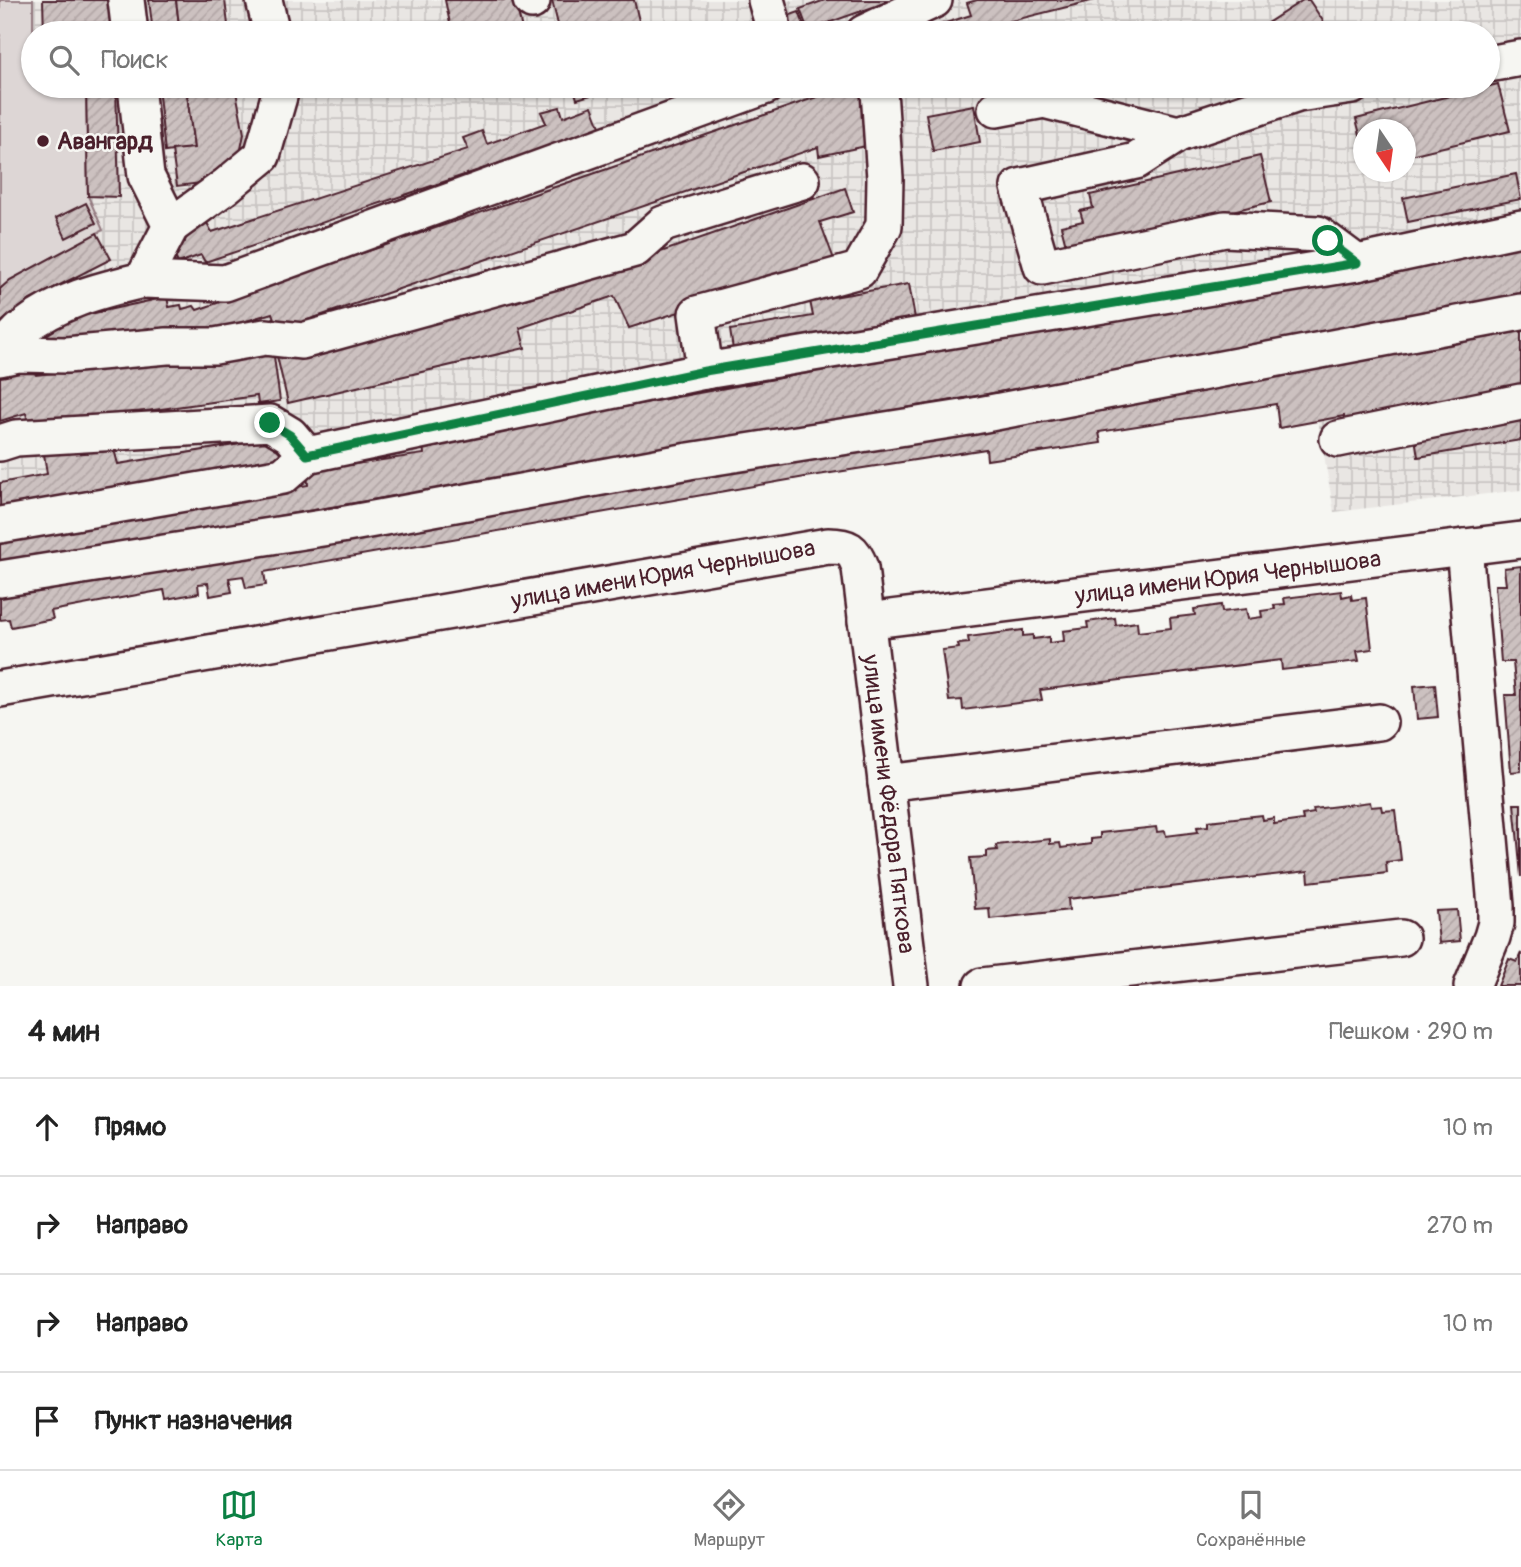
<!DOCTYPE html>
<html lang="ru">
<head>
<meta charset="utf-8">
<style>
  body { margin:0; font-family:Pangolin,sans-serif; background:#f6f6f6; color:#222 }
  .compass { position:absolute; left:1353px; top:119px; width:63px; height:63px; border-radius:50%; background:#fff; box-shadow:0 2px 5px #0004; rotate:167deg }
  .stop { position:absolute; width:21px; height:21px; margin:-16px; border:5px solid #0b8043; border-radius:50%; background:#fff }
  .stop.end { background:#0b8043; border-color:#fff; box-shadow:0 2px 7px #0008 }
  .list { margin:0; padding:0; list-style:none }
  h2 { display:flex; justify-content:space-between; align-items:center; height:91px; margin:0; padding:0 28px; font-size:30px }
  h2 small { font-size:23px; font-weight:400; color:#767676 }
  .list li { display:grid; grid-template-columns:46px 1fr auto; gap:21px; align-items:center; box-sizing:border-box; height:98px; padding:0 28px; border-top:2px solid #e0e0e0 }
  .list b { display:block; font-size:26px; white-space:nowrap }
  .list em { font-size:23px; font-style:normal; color:#767676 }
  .icon { flex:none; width:38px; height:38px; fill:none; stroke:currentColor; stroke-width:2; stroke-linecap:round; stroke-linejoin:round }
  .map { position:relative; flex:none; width:1521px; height:986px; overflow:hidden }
  .search { position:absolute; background:#fff; box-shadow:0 2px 5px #0004; left:21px; right:21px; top:21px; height:77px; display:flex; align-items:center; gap:18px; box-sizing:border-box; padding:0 24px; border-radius:38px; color:#767676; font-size:26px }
  .sheet { height:483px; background:#fff }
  nav { display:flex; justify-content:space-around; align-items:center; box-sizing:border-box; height:98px; border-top:2px solid #e0e0e0; background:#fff; font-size:19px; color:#767676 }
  nav a { display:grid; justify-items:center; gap:4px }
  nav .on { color:#0b8043 }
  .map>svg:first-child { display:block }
  .industrial { fill:url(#industrial-grid); fill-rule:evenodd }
  .green { fill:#ddd6d5; stroke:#947a80; stroke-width:2 }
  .building { fill:url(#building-hatch); stroke:#4a1f2b; stroke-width:2 }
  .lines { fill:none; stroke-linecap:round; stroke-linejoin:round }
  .minor-casing { stroke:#4a1f2b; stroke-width:40 }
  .minor { stroke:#f6f6f2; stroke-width:35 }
  .route { stroke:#0b8043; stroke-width:9 }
  .poi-dot { fill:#4a1f2b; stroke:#f6f6f2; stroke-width:2.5 }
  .labels { text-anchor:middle; stroke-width:5; stroke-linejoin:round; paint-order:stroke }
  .poi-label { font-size:24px; font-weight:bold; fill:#4a1f2b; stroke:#f6f6f2; text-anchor:start }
  .street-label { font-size:24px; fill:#4a1f2b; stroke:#f6f6f2 }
</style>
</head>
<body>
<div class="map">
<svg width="1521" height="986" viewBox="0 0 1521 986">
  <defs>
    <pattern id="industrial-grid" width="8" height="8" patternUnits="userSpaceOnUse" patternTransform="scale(1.75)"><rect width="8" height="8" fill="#e9e6e3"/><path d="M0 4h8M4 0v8" fill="none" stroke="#c9c5c3"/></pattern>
    <pattern id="building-hatch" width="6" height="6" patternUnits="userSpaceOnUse" patternTransform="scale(1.75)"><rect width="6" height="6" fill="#ccc1c0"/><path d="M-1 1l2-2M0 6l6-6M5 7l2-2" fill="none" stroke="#b1a5a5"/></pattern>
  </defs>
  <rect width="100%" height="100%" fill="#f6f6f2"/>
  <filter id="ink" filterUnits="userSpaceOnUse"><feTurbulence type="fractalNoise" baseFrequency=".0143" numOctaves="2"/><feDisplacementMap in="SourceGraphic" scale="14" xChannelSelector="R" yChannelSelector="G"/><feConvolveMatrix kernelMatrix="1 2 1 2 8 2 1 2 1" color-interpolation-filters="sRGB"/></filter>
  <g filter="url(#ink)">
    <!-- industrial -->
    <path class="industrial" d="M33 0H1521V490L1334 512 1318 421 1279 428 1276 404 1100 432 1101 443 987 460 985 449 805 477 264 572 266 585 246 588 243 576 230 578 232 592 207 583 198 584 199 593 166 599 164 591 52 611 53 619 11 627 9 619 0 620V289L10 280 103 230 88 196 86 86H1488V33H34ZM1364 130H1406V172H1364Z"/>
    <!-- green -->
    <path class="green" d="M0 0H33V86H86L88 196 103 230 10 280 0 289Z"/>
    <!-- building -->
    <g class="building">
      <path d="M43 0H114L115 33H44Z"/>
      <path d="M149 0H176L180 33H153Z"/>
      <path d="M176 0H225L229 33H180Z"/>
      <path d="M445 0H515L523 33H452Z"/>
      <path d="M552 0H634L640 25 608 33H560Z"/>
      <path d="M825 0H893L808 30 800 9Z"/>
      <path d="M977 0H1095L975 30 976 33H914L971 15 967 3Z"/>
      <path d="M1303 0H1309L1331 33H1252Z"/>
      <path d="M799 12 807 33H788L782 18Z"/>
      <path d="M1498 84 1510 131 1406 156V130H1364V150L1356 119Z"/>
      <path d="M86 86H116L119 197 88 196Z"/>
      <path d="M158 86H186L194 148 165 152Z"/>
      <path d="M186 86H235L244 134 240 154 218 181 177 186 172 150 194 148Z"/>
      <path d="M464 86H526L467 99Z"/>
      <path d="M573 86H600L601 92 577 99Z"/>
      <path d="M842 86H868L871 145 819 156 818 147 278 330 272 313 203 334 201 328 186 333H152L150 328 49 346 45 330 49 323 167 297 169 307 181 305 182 309 194 306 197 310 843 88Z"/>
      <path d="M974 105 980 142 933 151 926 114Z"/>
      <path d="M592 106 601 129 205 262 201 255 178 263 170 246 185 242 187 228 207 223 212 232 468 149 463 138 482 131 487 144 546 123 541 112 560 107 563 117Z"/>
      <path d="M1260 156 1271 202 1067 249 1061 226 1083 221 1080 211 1093 208 1090 195Z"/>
      <path d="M1516 174 1521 199 1408 222 1403 198Z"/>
      <path d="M845 188 853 212 820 222 835 262 629 328 614 296 520 328 525 348 288 403 276 352 513 297 514 303Z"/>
      <path d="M86 203 96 223 66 238 56 218Z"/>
      <path d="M97 233 111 259 30 300 0 323V289L10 280Z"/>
      <path d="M1521 241V295L1173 362 0 564V539L308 485 307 471 424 454 423 444Z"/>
      <path d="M909 284 916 324 734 356 730 330 813 316 810 301Z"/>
      <path d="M1521 329V387L1343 426 1344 416 1279 428 1276 404 1099 432 1101 443 987 460 986 449 805 477 264 572 266 585 246 588 243 576 229 578 232 592 210 596 208 583 198 584 199 593 166 599 164 590 51 611 53 619 11 627 9 619 0 620V595Z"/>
      <path d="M273 349 280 401 258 404 257 396 29 427 26 413 0 421V375L31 365 36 375Z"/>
      <path d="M1521 413V440L1418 457 1414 431Z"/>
      <path d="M277 438 282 458 0 508V483L47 474 44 454 112 442 118 464Z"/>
      <path d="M1521 566V771L1511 772 1505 695H1516L1513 662H1501L1495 585H1506L1504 568Z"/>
      <path d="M1341 591 1342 597 1351 595 1352 600 1366 598 1372 649 1357 651 1359 661 1282 670 1281 660 1040 690 1042 700 963 710 962 700 949 701 942 650 959 648 958 644 969 643 968 637 1023 630V636L1033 635V639L1049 637V643L1064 641 1063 631 1088 628 1087 622 1115 618 1116 625 1137 622 1138 632 1171 628 1170 618 1195 615 1194 609 1221 605 1222 612 1246 609 1248 619 1262 617 1261 611 1275 609 1274 605 1285 604 1284 598Z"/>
      <path d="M1435 684 1438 717 1417 719 1414 686Z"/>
      <path d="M1370 802 1371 807 1381 806 1382 811 1395 810 1401 860 1386 862 1387 873 1309 882 1308 871 1068 899 1069 910 990 919 989 908 975 909 970 858 987 857V851L997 850 996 845 1050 839V844L1060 843 1061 848 1091 844V839L1100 838V833L1156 827 1157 832 1165 831 1166 836 1198 832 1197 827 1208 826V821L1262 815 1263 820 1274 818V824L1303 820 1302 815 1314 813 1313 809Z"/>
      <path d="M1514 804H1521V877L1518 843Z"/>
      <path d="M1457 910 1460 941 1439 943 1436 911Z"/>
      <path d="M1521 953V986H1498L1509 959 1517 962Z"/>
    </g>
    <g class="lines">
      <defs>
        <g id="minor">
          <path d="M126 0 130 33"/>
          <path d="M264 0 272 33"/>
          <path d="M531 0 532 1"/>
          <path d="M766 0 771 17 773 33"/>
          <path d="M864 33 934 0"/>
          <path d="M1488 64 1521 58"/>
          <path d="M996 109 1044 100 1178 134 1298 94 1352 86"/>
          <path d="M1178 134 1136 161 1019 187 1042 267 1225 229 1318 234 1357 263"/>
          <path d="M171 226 226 186 262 156 282 86"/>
          <path d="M143 280 225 283 766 86"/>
          <path d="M0 353C7 345 14 336 22 329 57 301 100 290 143 280L171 226 146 176 136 86"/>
          <path d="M0 358 19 354 66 355 167 346H215L265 337 302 341 635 249 663 224 802 181"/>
          <path d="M705 371 697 314 859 270 884 226 885 178 879 91"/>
          <path d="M1338 439 1521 402"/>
          <path d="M0 443 16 438 270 423 290 435 307 455"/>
          <path d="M0 525 283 476 307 455 705 371 1357 263 1521 228"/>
          <path d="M1464 547 1496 906V923L1492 937 1472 986"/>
          <path d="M0 579 341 525 689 461 969 417 1521 312"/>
          <path d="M866 621 1521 540"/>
          <path d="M0 689 828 546C848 546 854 549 860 568L911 986"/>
          <path d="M886 783 1379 722"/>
          <path d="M982 986 1401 938"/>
        </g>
      </defs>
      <!-- minor casing -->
      <use href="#minor" class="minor-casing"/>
      <!-- minor -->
      <use href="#minor" class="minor"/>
    </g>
  </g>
  <g class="lines" filter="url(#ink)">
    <!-- route -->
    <path class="route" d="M270 423 290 435 307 455 705 371 1357 263 1328 241"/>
  </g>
  <!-- markers -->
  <circle class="poi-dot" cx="43" cy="141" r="7"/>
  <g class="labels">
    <!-- poi labels -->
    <g class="poi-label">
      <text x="57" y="149">Авангард</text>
    </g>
    <!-- street labels -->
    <g class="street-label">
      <text transform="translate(663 574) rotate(-10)" y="8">улица имени Юрия Чернышова</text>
      <text transform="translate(1228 577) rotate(-7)" y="8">улица имени Юрия Чернышова</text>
      <text transform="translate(889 804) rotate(83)" y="8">улица имени Фёдора Пяткова</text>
    </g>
  </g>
</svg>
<svg class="compass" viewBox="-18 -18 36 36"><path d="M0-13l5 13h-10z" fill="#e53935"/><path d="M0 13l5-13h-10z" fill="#767676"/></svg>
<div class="stop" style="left:1328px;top:241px"></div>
<div class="stop end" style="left:270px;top:423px"></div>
<div class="search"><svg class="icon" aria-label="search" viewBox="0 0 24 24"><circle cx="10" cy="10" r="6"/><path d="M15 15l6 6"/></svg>Поиск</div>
</div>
<section class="sheet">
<h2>4 мин<small>Пешком · 290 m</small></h2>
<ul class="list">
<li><svg class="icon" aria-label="ahead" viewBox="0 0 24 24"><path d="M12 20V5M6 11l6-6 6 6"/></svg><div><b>Прямо</b></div><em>10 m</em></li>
<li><svg class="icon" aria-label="right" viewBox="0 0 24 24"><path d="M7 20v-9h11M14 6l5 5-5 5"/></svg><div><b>Направо</b></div><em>270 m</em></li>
<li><svg class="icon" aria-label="right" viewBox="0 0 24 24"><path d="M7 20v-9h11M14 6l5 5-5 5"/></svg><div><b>Направо</b></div><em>10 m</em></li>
<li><svg class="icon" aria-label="arrive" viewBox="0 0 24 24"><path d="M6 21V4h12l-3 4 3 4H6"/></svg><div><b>Пункт назначения</b></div></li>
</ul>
</section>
<nav>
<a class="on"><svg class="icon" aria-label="map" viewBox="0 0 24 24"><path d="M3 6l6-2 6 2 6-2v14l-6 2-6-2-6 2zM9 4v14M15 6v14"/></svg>Карта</a>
<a><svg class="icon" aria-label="directions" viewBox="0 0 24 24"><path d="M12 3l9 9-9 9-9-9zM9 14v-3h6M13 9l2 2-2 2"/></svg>Маршрут</a>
<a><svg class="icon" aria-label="saved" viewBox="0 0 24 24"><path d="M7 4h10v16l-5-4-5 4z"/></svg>Сохранённые</a>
</nav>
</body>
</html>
